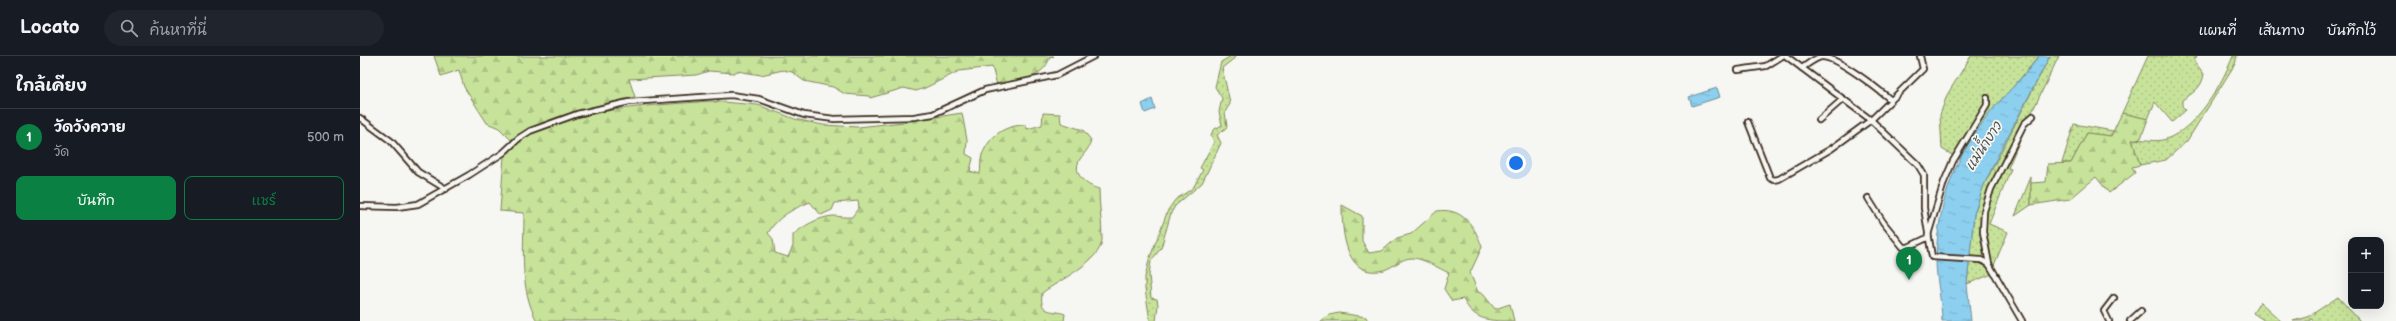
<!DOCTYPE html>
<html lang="th">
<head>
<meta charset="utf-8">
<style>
  body { margin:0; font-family:"Balsamiq Sans","Playpen Sans Thai",sans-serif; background:#20242c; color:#f1f3f6 }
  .controls { position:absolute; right:12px; bottom:12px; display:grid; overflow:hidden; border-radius:8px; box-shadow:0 4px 16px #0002 }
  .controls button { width:36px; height:36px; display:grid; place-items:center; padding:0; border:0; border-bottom:1px solid #363941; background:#171b24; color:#f1f3f6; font:20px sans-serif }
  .you { position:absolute; left:1156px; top:107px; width:14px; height:14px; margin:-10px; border:3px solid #fff; border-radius:50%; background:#1a73e8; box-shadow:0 0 0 6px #1a73e833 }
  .badge { display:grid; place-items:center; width:26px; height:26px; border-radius:50%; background:#0b8043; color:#fff; font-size:13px; font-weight:700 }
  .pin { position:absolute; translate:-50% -33px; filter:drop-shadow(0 1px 2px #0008) }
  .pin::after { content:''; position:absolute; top:21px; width:14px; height:12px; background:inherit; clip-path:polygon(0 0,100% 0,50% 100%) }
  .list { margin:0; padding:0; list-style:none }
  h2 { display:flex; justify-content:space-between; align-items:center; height:52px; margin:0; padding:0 16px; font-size:17px }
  h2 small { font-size:13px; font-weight:400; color:#9ea1a6 }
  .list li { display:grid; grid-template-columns:26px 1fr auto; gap:12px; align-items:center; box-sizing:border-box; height:56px; padding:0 16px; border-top:1px solid #363941 }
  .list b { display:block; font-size:15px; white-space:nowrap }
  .list p { margin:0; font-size:13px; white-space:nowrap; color:#9ea1a6 }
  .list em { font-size:13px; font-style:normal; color:#9ea1a6 }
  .actions { display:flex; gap:8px; padding:12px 16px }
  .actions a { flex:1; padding:9px 0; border:1px solid #0b8043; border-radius:8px; text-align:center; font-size:14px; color:#0b8043 }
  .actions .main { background:#0b8043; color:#fff }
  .icon { flex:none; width:22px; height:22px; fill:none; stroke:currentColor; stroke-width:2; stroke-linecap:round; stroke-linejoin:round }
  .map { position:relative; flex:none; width:2036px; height:265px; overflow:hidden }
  header { display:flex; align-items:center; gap:24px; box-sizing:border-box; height:56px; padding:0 20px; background:#171b24; border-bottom:1px solid #363941 }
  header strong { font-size:19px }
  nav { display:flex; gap:22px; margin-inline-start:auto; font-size:14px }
  .search { width:280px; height:36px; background:#20242c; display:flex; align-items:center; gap:10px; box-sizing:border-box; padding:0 14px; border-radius:22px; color:#9ea1a6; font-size:15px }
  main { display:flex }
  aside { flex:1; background:#171b24 }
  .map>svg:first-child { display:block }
  .grass { fill:url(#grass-dots); stroke:#81865c }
  .forest { fill:url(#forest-firs); stroke:#81865c; fill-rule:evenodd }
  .water { fill:url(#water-ripples); stroke:#6c8d9b }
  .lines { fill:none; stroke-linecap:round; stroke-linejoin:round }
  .street-casing { stroke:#3b2a1e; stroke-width:8 }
  .street { stroke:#f6f6f2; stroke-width:4.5 }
  .labels { text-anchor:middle; stroke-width:3.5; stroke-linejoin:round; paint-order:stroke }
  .water-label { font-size:14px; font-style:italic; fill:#4f5352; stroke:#f6f6f2 }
</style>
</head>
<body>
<header>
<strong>Locato</strong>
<div class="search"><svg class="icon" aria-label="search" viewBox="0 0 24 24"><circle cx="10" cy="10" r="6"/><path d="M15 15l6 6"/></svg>ค้นหาที่นี่</div>
<nav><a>แผนที่</a><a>เส้นทาง</a><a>บันทึกไว้</a></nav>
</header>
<main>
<aside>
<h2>ใกล้เคียง<small></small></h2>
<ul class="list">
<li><span class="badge">1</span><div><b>วัดวังควาย</b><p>วัด</p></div><em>500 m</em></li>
</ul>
<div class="actions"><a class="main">บันทึก</a><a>แชร์</a></div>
</aside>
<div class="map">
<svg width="2036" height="265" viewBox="0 0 2036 265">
  <defs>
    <pattern id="grass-dots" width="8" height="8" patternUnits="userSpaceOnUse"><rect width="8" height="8" fill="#c7e39a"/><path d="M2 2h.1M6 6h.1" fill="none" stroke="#acc384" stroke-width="1.8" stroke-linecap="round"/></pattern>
    <pattern id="forest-firs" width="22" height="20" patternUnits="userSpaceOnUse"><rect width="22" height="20" fill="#c7e39a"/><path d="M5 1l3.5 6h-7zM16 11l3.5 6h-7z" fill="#acc384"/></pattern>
    <pattern id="water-ripples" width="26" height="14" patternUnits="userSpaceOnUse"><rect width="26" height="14" fill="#8ccfee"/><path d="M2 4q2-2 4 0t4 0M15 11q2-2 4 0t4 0" fill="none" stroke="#7ab2cc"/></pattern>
  </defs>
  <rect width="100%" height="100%" fill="#f6f6f2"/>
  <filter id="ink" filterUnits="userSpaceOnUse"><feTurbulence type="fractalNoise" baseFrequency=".025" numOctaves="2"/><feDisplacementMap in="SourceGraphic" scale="8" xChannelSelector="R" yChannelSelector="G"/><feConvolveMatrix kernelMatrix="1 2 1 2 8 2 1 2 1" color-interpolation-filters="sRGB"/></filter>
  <g filter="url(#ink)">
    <!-- grass -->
    <g class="grass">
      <path d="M871 0H877L862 12 869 42 870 48 865 56 867 71 857 79 861 87 842 127 815 150 811 157 801 192 791 205 789 218 791 242 797 243 798 249 796 265H790L785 233V221L789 204 808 154 815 144 833 132 843 114 840 112 854 86 851 79 853 74 862 69 859 56 862 42 855 31 861 6Z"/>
      <path d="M1611 0H1679L1618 73 1599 103 1582 93 1580 59 1587 39Z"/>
      <path d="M1690 0H1699L1671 58 1675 62 1666 70 1648 112 1651 113 1629 168 1648 176 1634 209 1637 216 1607 228 1614 158 1624 129Z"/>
      <path d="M1788 0H1837L1834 5 1844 18C1842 32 1833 37 1822 44V50L1826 54 1812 66 1795 46 1788 63 1762 57Z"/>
      <path d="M1873 0H1877L1875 8 1827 85 1806 104 1780 109 1772 84C1784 82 1795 87 1806 83 1837 72 1862 28 1873 0Z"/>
      <path d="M1714 68 1753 75 1751 80 1727 77 1711 107H1702Z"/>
      <path d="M1671 121V149L1655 160Z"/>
      <path d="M1978 241 2000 265H1953L1952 263 1949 265H1933L1948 261Z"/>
      <path d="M1900 246 1921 265H1905L1893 257Z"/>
    </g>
    <!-- forest -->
    <g class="forest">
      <path d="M74 0H694L690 1C683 24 658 24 637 29L632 11 599 15 565 32 556 35 544 32 510 42 509 40 485 38 473 31 444 25 432 16 423 14 401 19 377 15 374 17 349 15 336 19 269 23 275 41C232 51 187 59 151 84L139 72 127 67 104 31 99 14 81 20Z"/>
      <path d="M350 45 398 49 435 63 463 69 498 71 544 66 602 57 607 84 606 98 613 102 610 115 620 118C621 113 620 105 622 99 630 79 645 69 666 69L667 73 682 69 683 57 700 58 701 67 723 74 731 84C730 92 725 96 720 103 711 118 727 130 739 133 739 150 742 166 742 183 742 205 699 224 682 237 679 260 693 253 705 258L704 265H177C159 232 164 193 164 157L140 155 144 100C153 93 162 82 172 77 227 51 291 50 350 45ZM498 145 499 151 492 161C485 162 479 160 473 160 459 161 443 170 433 179V190L428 201 415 197 413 183 408 177C418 160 433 153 450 146L461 159 472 154 475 147Z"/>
      <path d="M1762 57 1788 63 1781 82 1772 84 1780 109 1772 111 1775 117 1749 137 1736 121 1710 143 1671 149V127L1686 126 1688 108 1711 107 1727 77 1751 80Z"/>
      <path d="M982 149 1002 160V185L1009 197 1022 195 1037 182 1051 178 1077 155C1102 151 1115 170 1122 191L1110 217 1118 236 1123 238 1135 253 1150 248 1154 265C1129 265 1114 265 1103 243L1092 245 1084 233 1089 217C1078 212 1063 202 1052 202 1041 202 1034 211 1024 214 985 224 982 176 982 149Z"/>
      <path d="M979 257 1006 261 1008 265H960L969 259Z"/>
    </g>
    <!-- water -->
    <g class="water">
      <path d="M1679 0H1690L1639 97 1624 129 1614 158 1607 228 1611 265H1582C1582 245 1576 224 1576 204 1578 144 1595 100 1633 53 1648 35 1665 20 1679 0Z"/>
      <path d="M1357 32 1360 41 1332 50 1329 41Z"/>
      <path d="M792 43 795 53 785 57 782 48Z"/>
    </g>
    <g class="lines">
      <defs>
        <g id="street">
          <path d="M1426 0 1511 64 1558 109 1564 119V152L1572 201 1621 204 1629 208 1662 265"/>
          <path d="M1442 12C1448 8 1455 2 1461 1 1477 0 1519 34 1531 44"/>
          <path d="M1378 14 1406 10 1422 0"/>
          <path d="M0 62 31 85 58 116 86 133"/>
          <path d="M1459 64 1483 43"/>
          <path d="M1388 66 1410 122 1414 124 1419 123 1471 93 1511 64 1563 13 1560 0"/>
          <path d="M1508 142 1523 166 1543 191H1548L1567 182 1584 126 1593 105 1627 49V42"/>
          <path d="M0 150 37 151 58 148 109 119 143 97 159 82 170 75 217 58 269 46 371 39 399 43 444 59 474 63 554 61 573 58 625 34 697 19 734 0"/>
          <path d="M1629 208 1623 176 1624 155 1631 133 1664 68 1673 60"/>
          <path d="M1749 265 1744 255 1754 242"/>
          <path d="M1770 265 1781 255"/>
        </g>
      </defs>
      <!-- street casing -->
      <use href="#street" class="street-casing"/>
      <!-- street -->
      <use href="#street" class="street"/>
    </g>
  </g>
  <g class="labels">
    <!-- water labels -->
    <g class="water-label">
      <text transform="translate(1623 90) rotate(-57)" y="5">แม่น้ำงาว</text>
    </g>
  </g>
</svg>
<div class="controls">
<button>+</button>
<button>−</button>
</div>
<div class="you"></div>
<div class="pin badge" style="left:1549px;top:224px">1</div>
</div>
</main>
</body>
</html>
